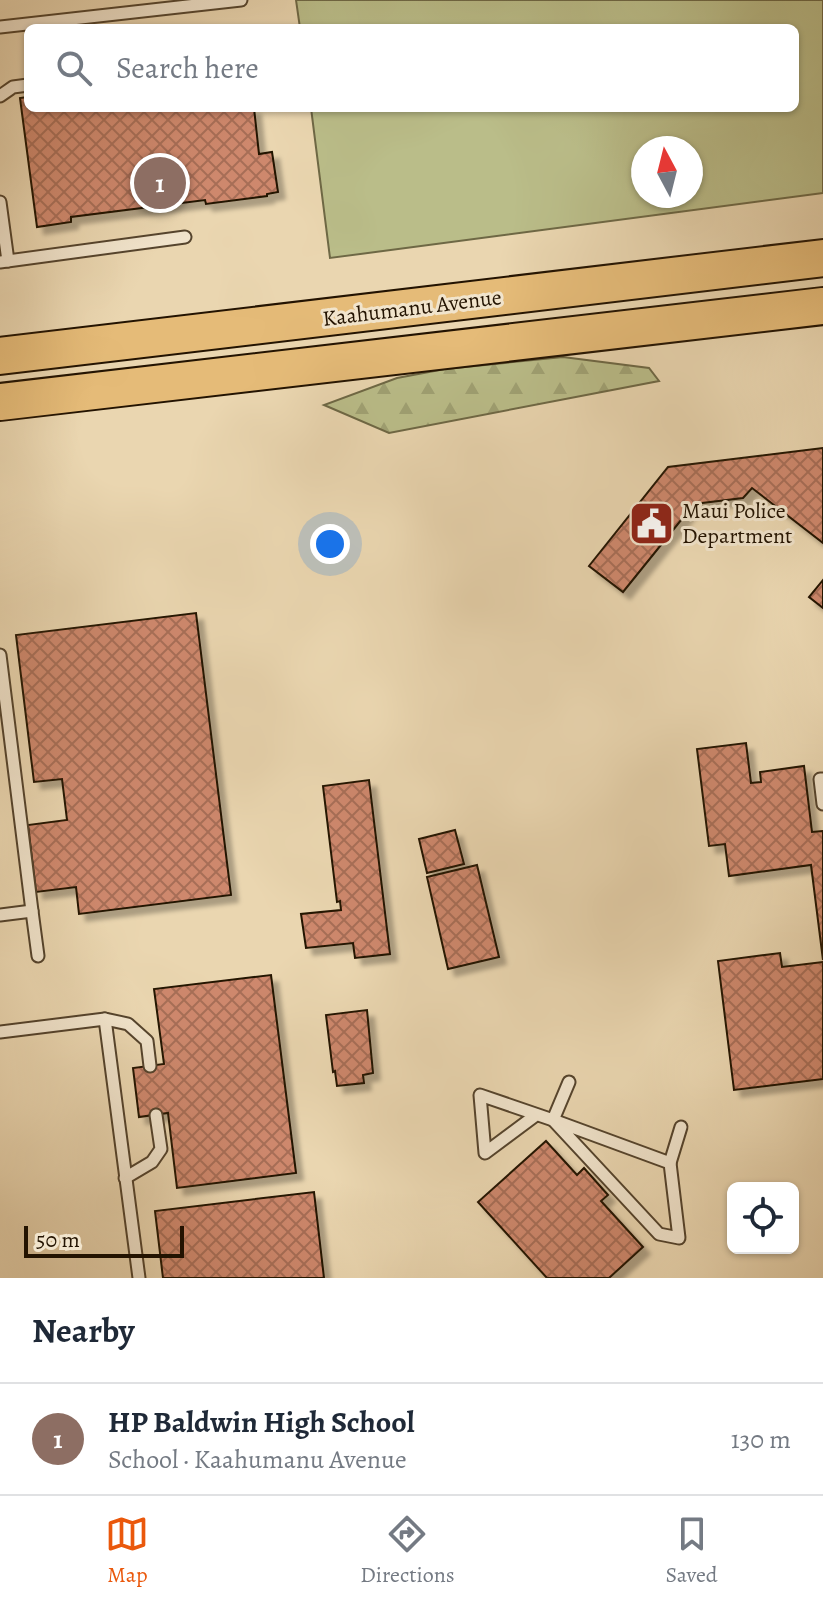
<!DOCTYPE html>
<html lang="en">
<head>
<meta charset="utf-8">
<style>
  body { margin:0; font-family:Alegreya,serif; background:#f2f2f3; color:#1f2937 }
  .controls { position:absolute; right:24px; bottom:24px; display:grid; overflow:hidden; border-radius:12px; box-shadow:0 2px 6px #0004 }
  .controls button { width:72px; height:72px; display:grid; place-items:center; padding:0; border:0; border-bottom:2px solid #e0e1e3; background:#fff; color:#1f2937; font:40px sans-serif }
  .compass { position:absolute; left:631px; top:136px; width:72px; height:72px; border-radius:50%; background:#fff; box-shadow:0 2px 6px #0004; rotate:353deg }
  .scale { position:absolute; left:24px; bottom:20px; width:160px; box-sizing:border-box; padding-left:8px; border:4px solid #231301; border-top:0; font-size:22px; line-height:28px; white-space:nowrap; color:#231301; -webkit-text-stroke:6px #f1e4cc; paint-order:stroke }
  .you { position:absolute; left:330px; top:544px; width:28px; height:28px; margin:-20px; border:6px solid #fff; border-radius:50%; background:#1a73e8; box-shadow:0 0 0 12px #1a73e833 }
  .badge { display:grid; place-items:center; width:52px; height:52px; border-radius:50%; background:#ea580c; color:#fff; font-size:26px; font-weight:700 }
  .pin { position:absolute; translate:-50% -50%; border:4px solid #fff; box-shadow:0 2px 8px #0006 }
  .list { margin:0; padding:0; list-style:none }
  h2 { display:flex; justify-content:space-between; align-items:center; height:104px; margin:0; padding:0 32px; font-size:34px }
  h2 small { font-size:26px; font-weight:400; color:#747a83 }
  .list li { display:grid; grid-template-columns:52px 1fr auto; gap:24px; align-items:center; box-sizing:border-box; height:112px; padding:0 32px; border-top:2px solid #e0e1e3 }
  .list b { display:block; font-size:30px; white-space:nowrap }
  .list p { margin:0; font-size:26px; white-space:nowrap; color:#747a83 }
  .list em { font-size:26px; font-style:normal; color:#747a83 }
  .icon { flex:none; width:44px; height:44px; fill:none; stroke:currentColor; stroke-width:2; stroke-linecap:round; stroke-linejoin:round }
  .map { position:relative; flex:none; width:823px; height:1278px; overflow:hidden }
  .search { position:absolute; background:#fff; box-shadow:0 2px 6px #0004; left:24px; right:24px; top:24px; height:88px; display:flex; align-items:center; gap:20px; box-sizing:border-box; padding:0 28px; border-radius:12px; color:#747a83; font-size:30px }
  .sheet { height:216px; background:#fff }
  nav { display:flex; justify-content:space-around; align-items:center; box-sizing:border-box; height:112px; border-top:2px solid #e0e1e3; background:#fff; font-size:22px; color:#747a83 }
  nav a { display:grid; justify-items:center; gap:4px }
  nav .on { color:#ea580c }
  .map>svg:first-child { display:block }
  .forest { fill:url(#forest-firs); stroke:#6e6845; stroke-width:2 }
  .pitch { fill:#babd89; stroke:#6e6845; stroke-width:2; fill-rule:evenodd }
  .building { fill:url(#building-cross-hatch); stroke:#231301; stroke-width:2; filter:url(#shadow) }
  .lines { fill:none; stroke-linecap:round; stroke-linejoin:round }
  .lane-casing { stroke:#55442d; stroke-width:15 }
  .primary-casing { stroke:#231301; stroke-width:40 }
  .lane { stroke:#f1e4cc; stroke-width:11 }
  .primary { stroke:#e5bb78; stroke-width:36 }
  .labels { text-anchor:middle; stroke-width:6; stroke-linejoin:round; paint-order:stroke }
  .street-label { font-size:22px; fill:#231301; stroke:#f1e4cc }
  .poi-label { font-size:22px; fill:#231301; stroke:#f1e4cc; text-anchor:start }
</style>
</head>
<body>
<div class="map">
<svg width="823" height="1278" viewBox="0 0 823 1278">
  <defs>
    <pattern id="forest-firs" width="22" height="20" patternUnits="userSpaceOnUse" patternTransform="scale(2)"><rect width="22" height="20" fill="#babd89"/><path d="M5 1l3.5 6h-7zM16 11l3.5 6h-7z" fill="#a0a274"/></pattern>
    <pattern id="building-cross-hatch" width="8" height="8" patternUnits="userSpaceOnUse" patternTransform="scale(2)"><rect width="8" height="8" fill="#ce886d"/><path d="M0 0l8 8M0 8l8-8" fill="none" stroke="#a76e57"/></pattern>
    <filter id="shadow"><feDropShadow dx="7" dy="7" stdDeviation="2" flood-color="#0004"/></filter>
  </defs>
  <rect width="100%" height="100%" fill="#ead6b0"/>
  <filter id="stains"><feTurbulence type="fractalNoise" baseFrequency=".0025" numOctaves="4"/><feColorMatrix values="0 0 0 0 .2 0 0 0 0 .09 0 0 0 0 .02 0 0 0 .5 -.17"/></filter>
  <radialGradient id="worn" r=".72"><stop offset=".6" stop-color="#630" stop-opacity="0"/><stop offset="1" stop-color="#630" stop-opacity=".3"/></radialGradient>
  <!-- forest -->
  <path class="forest" d="M563 357 649 368 659 381 389 433 324 405 397 378 445 369Z"/>
  <!-- pitch -->
  <path class="pitch" d="M296 0H823V193L330 258 311 108H795V28H300ZM643 148H691V196H643Z"/>
  <!-- building -->
  <g class="building">
    <path d="M28 97V108H254L259 154 272 152 278 192 267 194V196L206 204 205 200 71 217V222L37 227 20 98Z"/>
    <path d="M823 448V543L752 488 743 498 694 504 623 592 589 566 668 467Z"/>
    <path d="M823 580V608L809 597Z"/>
    <path d="M196 613 231 895 79 914 76 887 36 892 28 825 67 820 62 779 34 782 16 635Z"/>
    <path d="M746 743 751 783 761 782 760 772 804 766 812 832 823 831V960L811 865 729 876 725 844 709 846 697 749Z"/>
    <path d="M369 780 390 954 355 958 353 943 306 948 301 914 341 910 340 901 337 902 323 786Z"/>
    <path d="M455 830 464 864 427 873 419 839Z"/>
    <path d="M477 865 499 957 448 969 427 877Z"/>
    <path d="M780 953 782 967 823 962V1079L734 1090 718 961Z"/>
    <path d="M271 975 296 1173 177 1188 168 1113 139 1117 133 1068 164 1064 154 989Z"/>
    <path d="M367 1010 373 1073 363 1075 364 1083 337 1086 335 1071 333 1072 326 1015Z"/>
    <path d="M546 1141 577 1175 584 1168 608 1195 601 1201 643 1247 609 1278H547L478 1202Z"/>
    <path d="M314 1192 324 1278H163L155 1211Z"/>
  </g>
  <g class="lines">
    <defs>
      <g id="lane">
        <path d="M0 27 241 0"/>
        <path d="M0 96 13 87 28 85"/>
        <path d="M0 202 8 261"/>
        <path d="M0 262 185 237"/>
        <path d="M0 655 32 911"/>
        <path d="M823 779H820L823 804"/>
        <path d="M0 915 32 911 38 956"/>
        <path d="M105 1019 128 1024 147 1041 150 1066"/>
        <path d="M0 1032 105 1019 139 1278"/>
        <path d="M536 1115 485 1153 480 1095 553 1120 569 1082"/>
        <path d="M553 1120 670 1163 679 1238 659 1234Z"/>
        <path d="M670 1163 681 1127"/>
        <path d="M125 1178 152 1162 161 1149 156 1115"/>
      </g>
      <g id="primary">
        <path d="M0 356 823 258"/>
        <path d="M0 402 823 306"/>
      </g>
    </defs>
    <!-- lane casing -->
    <use href="#lane" class="lane-casing"/>
    <!-- primary casing -->
    <use href="#primary" class="primary-casing"/>
    <!-- lane -->
    <use href="#lane" class="lane"/>
    <!-- primary -->
    <use href="#primary" class="primary"/>
  </g>
  <!-- icons -->
  <defs>
    <symbol id="civic-square" viewBox="-11 -11 22 22"><rect x="-9" y="-9" width="18" height="18" rx="4" fill="#8f2418" stroke="#f1e4cc"/><path d="M-.6-6.5H3V-4.5H.6V-3L4-1V1h2V6H-6V1h2V-1L-.6-3ZM-1.2 2.5V6h2.4V2.5Z" fill="#fff"/></symbol>
  </defs>
  <g fill-rule="evenodd">
    <use href="#civic-square" x="626" y="498" width="51" height="51"/>
  </g>
  <g class="labels">
    <!-- street labels -->
    <g class="street-label">
      <text transform="translate(412 307) rotate(-7)" y="8">Kaahumanu Avenue</text>
    </g>
    <!-- poi labels -->
    <g class="poi-label">
      <text x="682" y="518">Maui Police<tspan x="682" dy="25">Department</tspan></text>
    </g>
  </g>
  <rect width="100%" height="100%" filter="url(#stains)"/>
  <rect width="100%" height="100%" fill="url(#worn)"/>
</svg>
<div class="controls">
<button><svg class="icon" aria-label="locate" viewBox="0 0 24 24"><circle cx="12" cy="12" r="6"/><path d="M12 2v4M12 18v4M2 12h4M18 12h4"/></svg></button>
</div>
<svg class="compass" viewBox="-18 -18 36 36"><path d="M0-13l5 13h-10z" fill="#e53935"/><path d="M0 13l5-13h-10z" fill="#747a83"/></svg>
<div class="scale">50 m</div>
<div class="you"></div>
<div class="pin badge" style="left:160px;top:183px;background:#8d6e63">1</div>
<div class="search"><svg class="icon" aria-label="search" viewBox="0 0 24 24"><circle cx="10" cy="10" r="6"/><path d="M15 15l6 6"/></svg>Search here</div>
</div>
<section class="sheet">
<h2>Nearby<small></small></h2>
<ul class="list">
<li><span class="badge" style="background:#8d6e63">1</span><div><b>HP Baldwin High School</b><p>School · Kaahumanu Avenue</p></div><em>130 m</em></li>
</ul>
</section>
<nav>
<a class="on"><svg class="icon" aria-label="map" viewBox="0 0 24 24"><path d="M3 6l6-2 6 2 6-2v14l-6 2-6-2-6 2zM9 4v14M15 6v14"/></svg>Map</a>
<a><svg class="icon" aria-label="directions" viewBox="0 0 24 24"><path d="M12 3l9 9-9 9-9-9zM9 14v-3h6M13 9l2 2-2 2"/></svg>Directions</a>
<a><svg class="icon" aria-label="saved" viewBox="0 0 24 24"><path d="M7 4h10v16l-5-4-5 4z"/></svg>Saved</a>
</nav>
</body>
</html>
